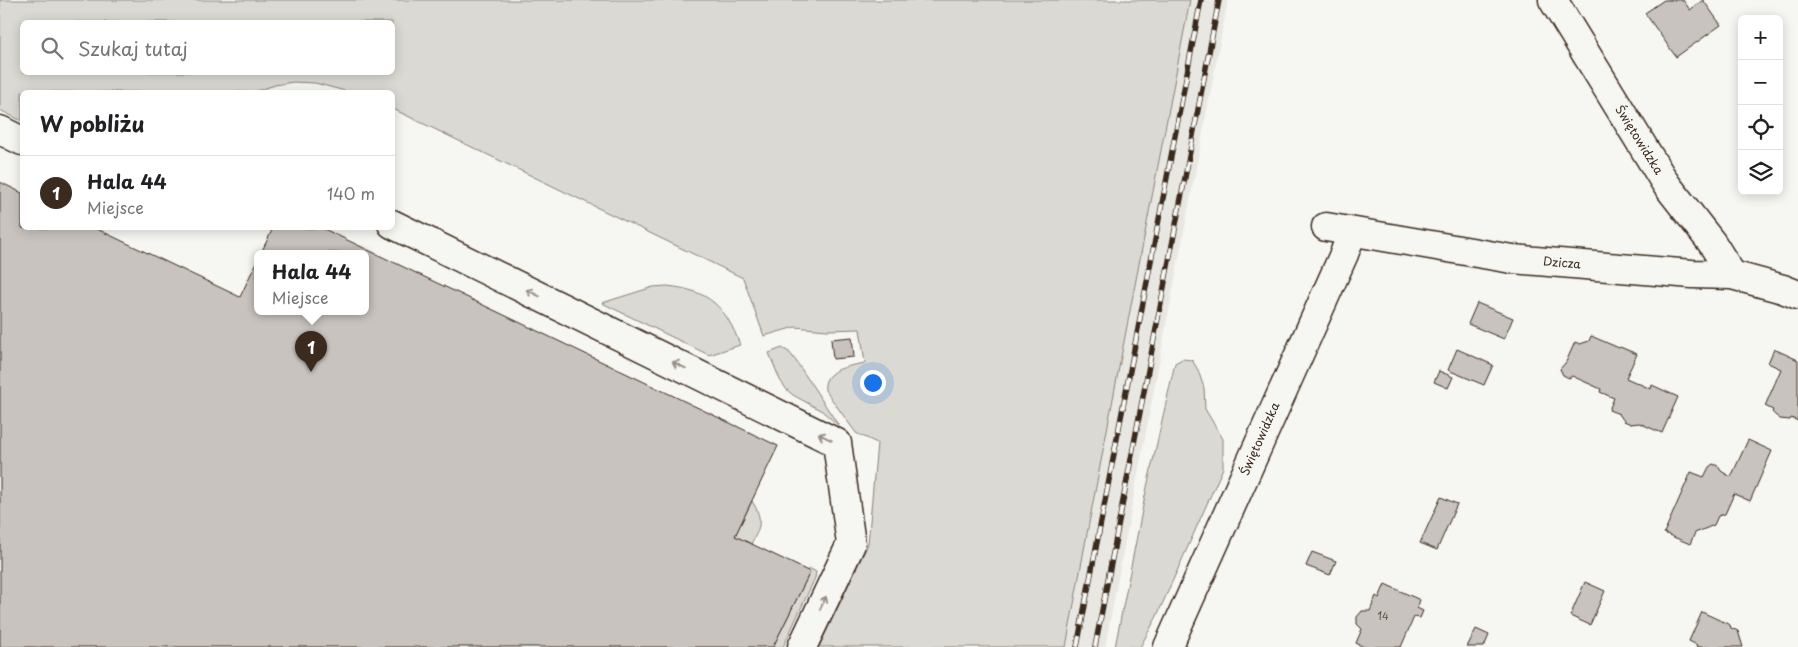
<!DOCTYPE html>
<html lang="pl">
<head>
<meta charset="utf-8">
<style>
  body { margin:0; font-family:"Playpen Sans",sans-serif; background:#f6f6f6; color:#202124 }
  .controls { position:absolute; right:15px; top:15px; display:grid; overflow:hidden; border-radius:8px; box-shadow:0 2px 12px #0003 }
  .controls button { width:45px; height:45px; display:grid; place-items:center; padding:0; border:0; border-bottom:1px solid #e0e0e0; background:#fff; color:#202124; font:25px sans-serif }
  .you { position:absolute; left:872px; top:382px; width:18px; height:18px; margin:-12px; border:4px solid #fff; border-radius:50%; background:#1a73e8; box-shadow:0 0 0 8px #1a73e833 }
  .badge { display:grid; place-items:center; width:32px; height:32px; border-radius:50%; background:#3b2a1e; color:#fff; font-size:16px; font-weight:700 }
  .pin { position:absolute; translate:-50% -41px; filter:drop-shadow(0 1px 2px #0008) }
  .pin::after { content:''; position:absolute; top:26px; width:18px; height:15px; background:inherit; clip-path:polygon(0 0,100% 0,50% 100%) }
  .popup { position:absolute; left:254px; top:250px; width:115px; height:65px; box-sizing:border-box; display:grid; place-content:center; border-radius:8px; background:#fff; filter:drop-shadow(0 1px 4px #0005); font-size:16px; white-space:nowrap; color:#757577 }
  .popup b { font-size:19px; color:#202124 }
  .popup::after { content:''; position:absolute; left:50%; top:100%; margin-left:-10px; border:10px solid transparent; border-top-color:#fff }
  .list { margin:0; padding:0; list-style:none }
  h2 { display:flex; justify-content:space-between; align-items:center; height:65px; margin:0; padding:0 20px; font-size:21px }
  h2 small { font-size:16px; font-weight:400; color:#757577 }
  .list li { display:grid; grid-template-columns:32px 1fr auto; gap:15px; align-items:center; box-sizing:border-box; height:75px; padding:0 20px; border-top:1px solid #e0e0e0 }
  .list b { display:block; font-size:19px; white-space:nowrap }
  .list p { margin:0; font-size:16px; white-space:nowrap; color:#757577 }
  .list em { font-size:16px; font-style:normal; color:#757577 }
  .icon { flex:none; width:28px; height:28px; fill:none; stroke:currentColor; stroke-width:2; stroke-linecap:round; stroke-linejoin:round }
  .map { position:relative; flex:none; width:1798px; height:647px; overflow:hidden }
  .search { position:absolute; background:#fff; box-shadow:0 2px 12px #0003; left:20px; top:20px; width:375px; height:55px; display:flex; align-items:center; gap:12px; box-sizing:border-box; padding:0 18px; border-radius:8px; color:#757577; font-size:19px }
  .panel { position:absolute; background:#fff; box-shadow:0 2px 12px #0003; left:20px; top:90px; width:375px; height:140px; border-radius:8px }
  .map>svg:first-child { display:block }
  .built { fill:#e8e7e2 }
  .green { fill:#dad9d3; stroke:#8a8278; fill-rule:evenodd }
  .building { fill:#c8c3be; stroke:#3b2a1e }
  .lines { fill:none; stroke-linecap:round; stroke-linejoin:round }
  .minor-casing { stroke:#3b2a1e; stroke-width:31 }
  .minor { stroke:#f6f6f2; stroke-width:28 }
  .rail-casing { stroke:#3b2a1e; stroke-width:5.5 }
  .rail { stroke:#f6f6f2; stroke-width:4; stroke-dasharray:11; stroke-linecap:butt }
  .oneway { stroke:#989088 }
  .labels { text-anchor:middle; stroke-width:4.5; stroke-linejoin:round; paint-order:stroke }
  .number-label { font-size:10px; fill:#5e5046 }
  .street-label { font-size:12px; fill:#3b2a1e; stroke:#f6f6f2 }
</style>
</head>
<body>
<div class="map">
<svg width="1798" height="647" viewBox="0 0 1798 647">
  <rect width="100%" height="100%" fill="#f6f6f2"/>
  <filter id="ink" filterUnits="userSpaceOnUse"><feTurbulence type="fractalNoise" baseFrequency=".02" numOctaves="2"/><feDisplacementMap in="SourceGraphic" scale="10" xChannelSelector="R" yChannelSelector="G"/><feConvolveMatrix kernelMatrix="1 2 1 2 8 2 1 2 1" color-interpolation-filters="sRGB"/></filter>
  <g filter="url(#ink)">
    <!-- built -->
    <path class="built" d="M1190 0H1228L1124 547 1105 647H1066L1089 523Z"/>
    <!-- green -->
    <g class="green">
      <path d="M0 0H1190L1089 523 1066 647H819L868 544 877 443 856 433 825 390C822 369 850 366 865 363L860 329 827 330 795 327 764 336 743 278 393 109 392 92H349L315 83 293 82 275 85 254 92H22V121L0 110ZM22 22H392V72H22Z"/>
      <path d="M667 286C709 290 726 307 740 345L709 355 602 303 653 287Z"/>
      <path d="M782 348 789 352 796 361 839 426 822 411 793 395 787 390 780 380 769 353Z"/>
      <path d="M1182 359 1192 360 1198 370 1204 388 1205 409 1223 439V468L1156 618 1140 647H1115L1145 496 1175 363Z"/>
      <path d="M752 501C763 519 761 526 751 544L735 536Z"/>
      <path d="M809 568 816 572 815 578 783 647H773L810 572 807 571Z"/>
    </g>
    <!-- building -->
    <g class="building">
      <path d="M1664 0H1683L1690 10 1703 0 1721 25 1676 57 1645 13Z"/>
      <path d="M0 182 22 193V228H95L240 297 257 261V311H365V253H261L273 228H322L778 446 735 536 810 572 773 647H0Z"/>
      <path d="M1477 303 1513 318 1504 339 1468 324Z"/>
      <path d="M1591 336 1619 348 1620 347 1637 354 1626 378 1651 389 1652 385 1678 397 1662 433 1639 423 1631 424 1624 421 1619 414 1609 410 1614 398 1600 392 1601 389 1572 376 1569 378 1563 375 1560 369 1566 362 1575 342 1580 344 1589 341Z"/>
      <path d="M852 337 854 357 833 359 831 339Z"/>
      <path d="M1457 349 1493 365 1484 385 1448 370Z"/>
      <path d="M1774 349 1798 360V421L1791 418 1790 420 1780 419 1775 415 1772 412 1773 410 1765 406 1781 369 1768 363Z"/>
      <path d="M1439 371 1453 377 1448 388 1434 382Z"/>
      <path d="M1748 440 1772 451 1750 501 1734 494 1725 514 1718 516 1714 525 1695 533 1690 544 1664 533 1691 472 1704 477 1709 467 1713 464 1718 466 1721 471 1731 477Z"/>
      <path d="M1441 497 1457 504 1437 550 1420 543Z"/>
      <path d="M1312 552 1336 561 1330 575 1306 566Z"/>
      <path d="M1585 582 1605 591 1590 625 1570 616Z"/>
      <path d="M1385 584 1420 600 1417 608 1423 611 1420 618 1414 617 1401 647H1364L1356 643 1362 629 1357 624V617L1362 611H1370L1376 596 1379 598Z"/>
      <path d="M1702 612 1730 625 1731 628 1738 631 1743 647H1696L1697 645 1689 641Z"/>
      <path d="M1476 629 1489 635 1484 647H1467Z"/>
    </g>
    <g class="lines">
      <defs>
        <g id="minor">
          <path d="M1553 0 1666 184 1712 243 1732 275"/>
          <path d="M0 130 22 141"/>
          <path d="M392 224 837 443 851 544 802 647"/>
          <path d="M1326 227 1512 259 1692 274 1732 275 1783 289 1798 295"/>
          <path d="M1168 647 1344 254 1352 232"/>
        </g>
      </defs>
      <!-- minor casing -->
      <use href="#minor" class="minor-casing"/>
      <!-- minor -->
      <use href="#minor" class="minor"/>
      <defs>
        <g id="rail">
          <path d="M1077 647 1201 0"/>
          <path d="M1095 647 1219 0"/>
        </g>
      </defs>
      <!-- rail casing -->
      <use href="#rail" class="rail-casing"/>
      <!-- rail -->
      <use href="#rail" class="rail"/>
    </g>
    <!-- one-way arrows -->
    <defs><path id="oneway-shaft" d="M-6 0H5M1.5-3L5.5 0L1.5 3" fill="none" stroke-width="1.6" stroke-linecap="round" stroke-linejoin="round" transform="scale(1.25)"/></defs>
    <g class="oneway">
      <use href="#oneway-shaft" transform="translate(533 293) rotate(-154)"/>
      <use href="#oneway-shaft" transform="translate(679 365) rotate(-154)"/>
      <use href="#oneway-shaft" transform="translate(825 437) rotate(-154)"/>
      <use href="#oneway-shaft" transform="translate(823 603) rotate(-65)"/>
    </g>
  </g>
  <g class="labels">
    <!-- number labels -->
    <g class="number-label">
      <text x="1383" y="620">14</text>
    </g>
    <!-- street labels -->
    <g class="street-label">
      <text transform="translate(1639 140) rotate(58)" y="4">Świętowidzka</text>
      <text transform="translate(1562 263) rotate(5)" y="4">Dzicza</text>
      <text transform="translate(1260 439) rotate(-66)" y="4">Świętowidzka</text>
    </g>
  </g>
</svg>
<div class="controls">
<button>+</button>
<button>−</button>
<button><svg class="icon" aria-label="locate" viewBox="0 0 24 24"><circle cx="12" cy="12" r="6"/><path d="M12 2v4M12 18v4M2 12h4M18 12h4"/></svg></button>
<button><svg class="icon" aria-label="layers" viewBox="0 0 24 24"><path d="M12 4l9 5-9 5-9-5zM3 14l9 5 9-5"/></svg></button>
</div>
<div class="you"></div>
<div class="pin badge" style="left:311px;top:372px">1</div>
<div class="popup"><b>Hala 44</b>Miejsce</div>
<div class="search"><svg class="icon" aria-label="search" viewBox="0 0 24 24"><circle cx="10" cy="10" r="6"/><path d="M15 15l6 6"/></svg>Szukaj tutaj</div>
<section class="panel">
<h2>W pobliżu<small></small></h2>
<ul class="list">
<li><span class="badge">1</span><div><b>Hala 44</b><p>Miejsce</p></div><em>140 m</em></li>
</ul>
</section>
</div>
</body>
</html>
